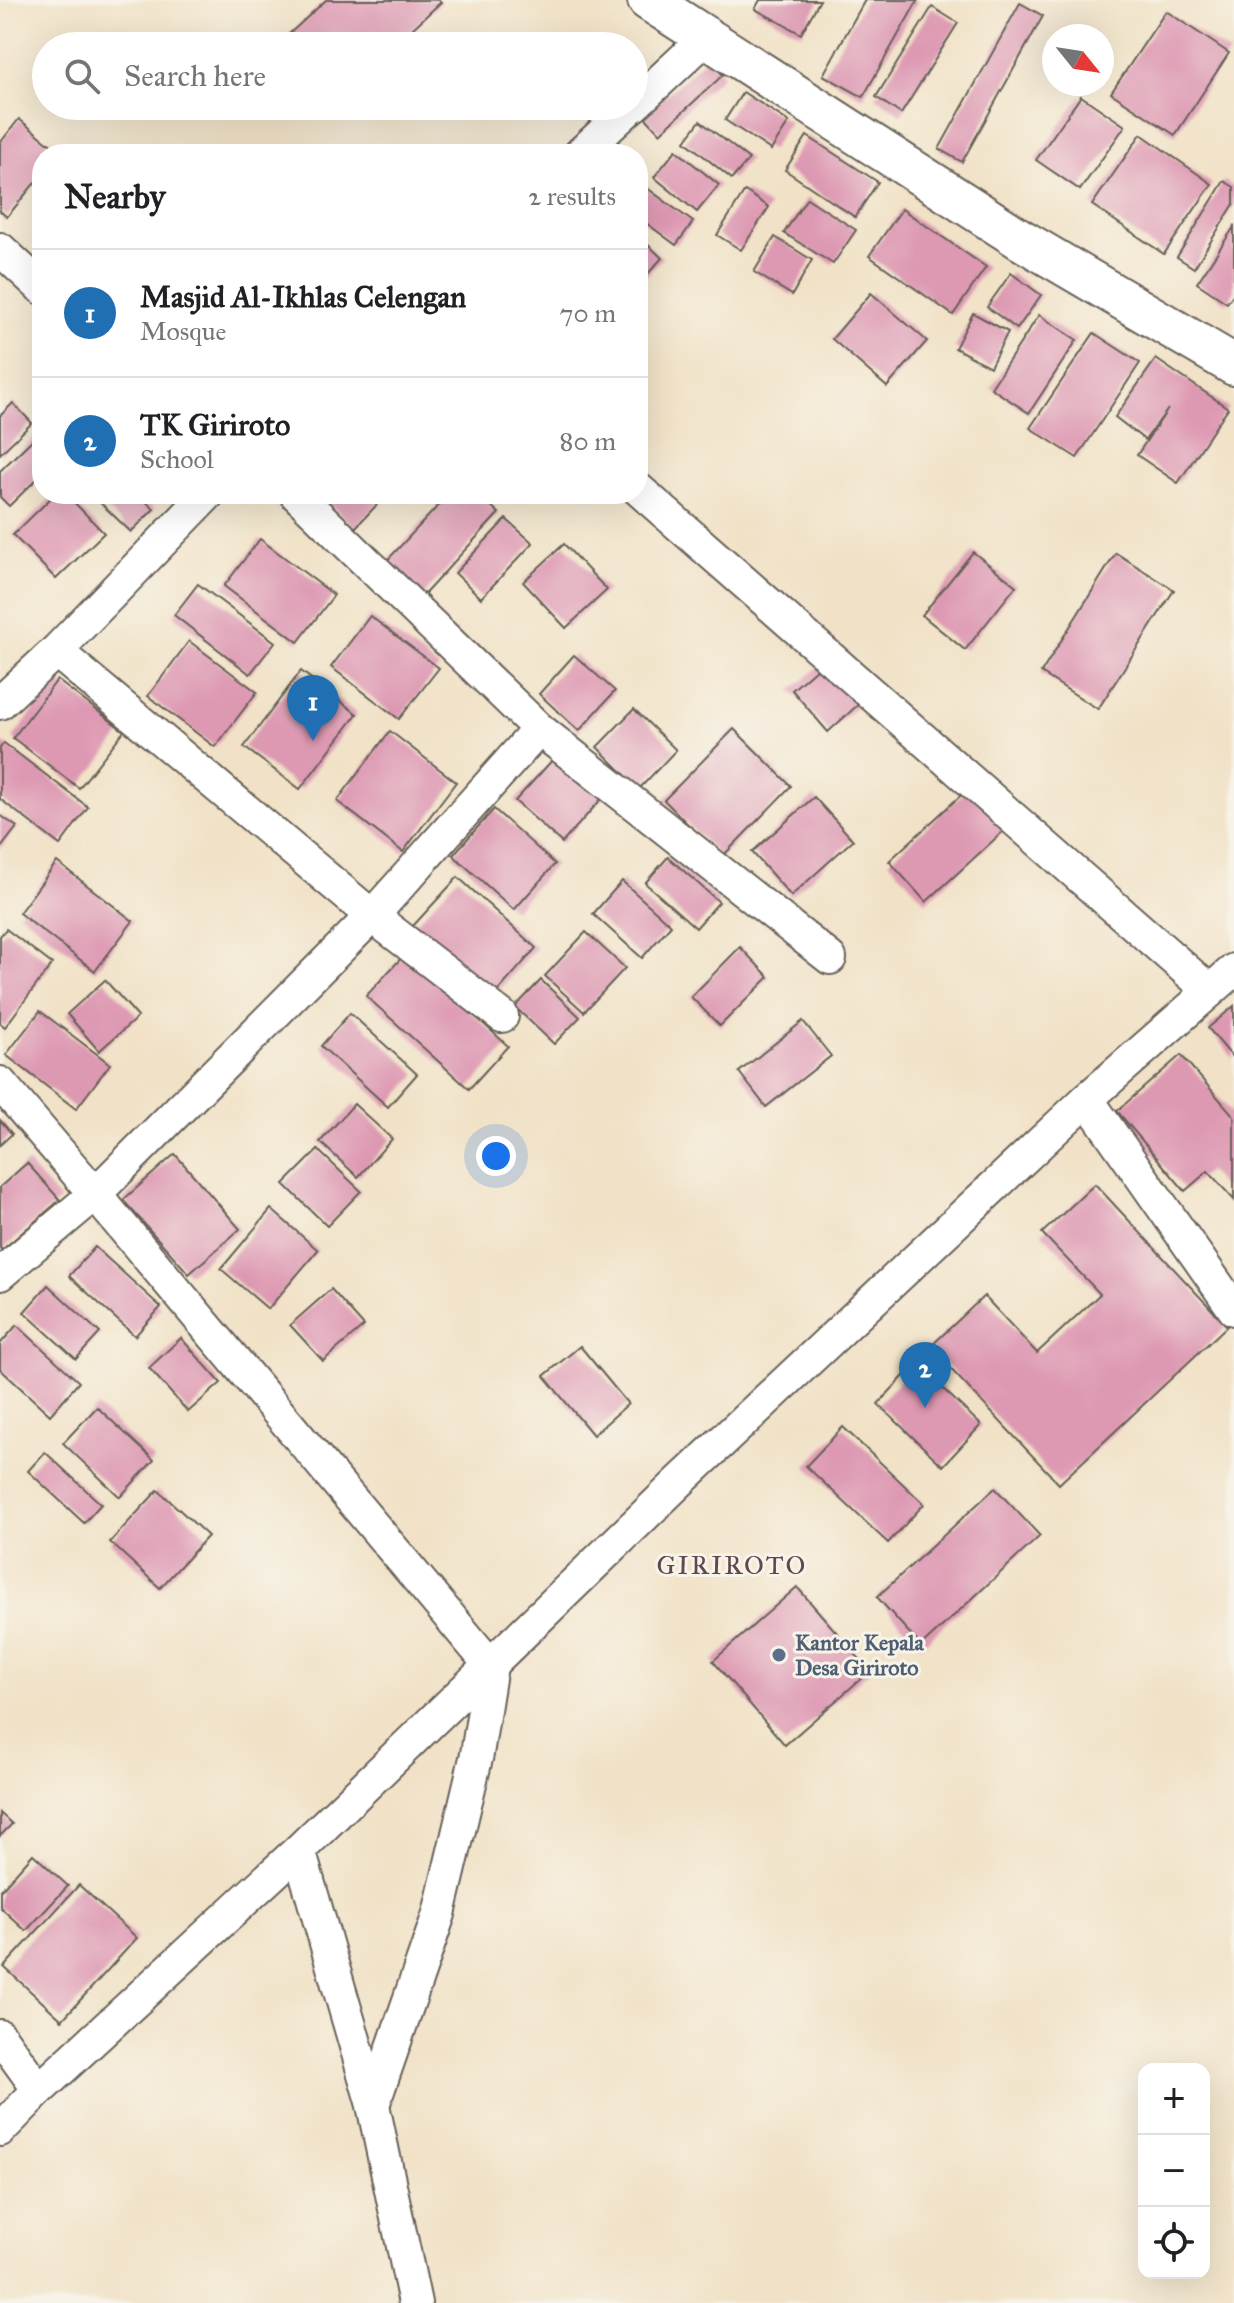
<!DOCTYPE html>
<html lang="en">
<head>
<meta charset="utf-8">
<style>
  body { margin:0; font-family:"IM FELL Great Primer",serif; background:#f2f2f2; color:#202124 }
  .controls { position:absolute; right:24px; bottom:24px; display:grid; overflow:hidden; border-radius:16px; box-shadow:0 8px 32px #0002 }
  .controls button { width:72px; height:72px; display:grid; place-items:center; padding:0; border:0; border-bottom:2px solid #e0e0e0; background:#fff; color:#202124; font:40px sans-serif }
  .compass { position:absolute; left:1042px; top:24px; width:72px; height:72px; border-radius:50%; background:#fff; box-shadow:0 8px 32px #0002; rotate:120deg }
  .you { position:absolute; left:496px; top:1156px; width:28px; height:28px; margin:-20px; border:6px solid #fff; border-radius:50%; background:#1a73e8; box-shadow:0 0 0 12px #1a73e833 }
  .badge { display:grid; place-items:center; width:52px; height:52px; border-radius:50%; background:#1f6fb2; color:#fff; font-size:26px; font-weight:700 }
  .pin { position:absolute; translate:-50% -66px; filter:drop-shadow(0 2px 4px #0008) }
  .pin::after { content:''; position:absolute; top:42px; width:28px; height:24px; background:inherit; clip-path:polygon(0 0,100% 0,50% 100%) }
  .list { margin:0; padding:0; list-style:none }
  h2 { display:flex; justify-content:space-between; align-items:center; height:104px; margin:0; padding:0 32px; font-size:34px }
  h2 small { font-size:26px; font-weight:400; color:#757577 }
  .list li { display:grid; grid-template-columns:52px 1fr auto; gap:24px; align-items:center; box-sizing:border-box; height:128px; padding:0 32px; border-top:2px solid #e0e0e0 }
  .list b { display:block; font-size:30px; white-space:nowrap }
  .list p { margin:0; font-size:26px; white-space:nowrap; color:#757577 }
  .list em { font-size:26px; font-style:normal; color:#757577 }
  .icon { flex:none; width:44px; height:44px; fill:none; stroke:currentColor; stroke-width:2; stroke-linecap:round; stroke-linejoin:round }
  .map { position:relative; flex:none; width:1234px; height:2303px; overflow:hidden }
  .search { position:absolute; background:#fff; box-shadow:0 8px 32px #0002; left:32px; top:32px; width:616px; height:88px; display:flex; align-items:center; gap:20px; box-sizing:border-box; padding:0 28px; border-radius:44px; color:#757577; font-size:30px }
  .panel { position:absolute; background:#fff; box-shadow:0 8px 32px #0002; left:32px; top:144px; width:616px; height:360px; border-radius:32px }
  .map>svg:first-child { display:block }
  .building { fill:#dd98b2 }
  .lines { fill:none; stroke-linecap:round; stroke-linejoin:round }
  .minor-casing { stroke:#676158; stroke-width:36 }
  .tertiary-casing { stroke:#676158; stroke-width:44 }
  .minor { stroke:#fff; stroke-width:32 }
  .tertiary { stroke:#fff; stroke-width:40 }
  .service-dot { fill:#5c6f8a; stroke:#f7f3e8; stroke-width:3 }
  .labels { text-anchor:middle; stroke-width:6; stroke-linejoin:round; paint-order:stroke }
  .service-label { font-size:22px; font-weight:bold; fill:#4e5e75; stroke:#f7f3e8; text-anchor:start }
  .quarter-label { font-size:26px; letter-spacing:2px; fill:#604750; stroke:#f7f3e8 }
</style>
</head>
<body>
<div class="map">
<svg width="1234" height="2303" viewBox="0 0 1234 2303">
  <rect width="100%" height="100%" fill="#f7f3e8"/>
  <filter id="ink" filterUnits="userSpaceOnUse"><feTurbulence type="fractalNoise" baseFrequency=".0125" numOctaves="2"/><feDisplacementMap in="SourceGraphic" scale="16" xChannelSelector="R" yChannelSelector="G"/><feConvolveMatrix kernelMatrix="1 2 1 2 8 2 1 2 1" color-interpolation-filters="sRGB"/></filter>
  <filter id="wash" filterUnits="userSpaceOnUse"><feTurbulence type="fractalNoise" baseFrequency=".006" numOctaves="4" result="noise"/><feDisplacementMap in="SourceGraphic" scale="32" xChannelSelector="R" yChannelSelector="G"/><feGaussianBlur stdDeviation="1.8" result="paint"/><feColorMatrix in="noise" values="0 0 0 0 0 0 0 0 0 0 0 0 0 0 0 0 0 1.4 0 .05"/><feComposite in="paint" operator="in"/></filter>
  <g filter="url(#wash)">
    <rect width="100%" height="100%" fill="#f1e2c7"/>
    <g id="blocks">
      <!-- building -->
      <g class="building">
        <path d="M326 0H439L441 2 394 46H276Z"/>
        <path d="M760 0H820L801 34 755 9Z"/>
        <path d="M865 0H918L863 97 823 75Z"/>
        <path d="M1020 3 1043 16 962 162 939 149Z"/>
        <path d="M932 7 958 23 901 114 876 97Z"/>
        <path d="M1166 11 1229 53 1175 135 1111 93Z"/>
        <path d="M707 57 723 75 660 133 644 116Z"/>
        <path d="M743 92 789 122 771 150 725 120Z"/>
        <path d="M1081 96 1125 126 1080 190 1036 160Z"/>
        <path d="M19 119 60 152 58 154H42V174L7 217 0 211V143Z"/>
        <path d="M700 121 749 159 732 179 685 141Z"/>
        <path d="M1141 134 1212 184 1164 254 1092 205Z"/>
        <path d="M807 136 878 182 855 217 785 170Z"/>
        <path d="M676 150 719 185 697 212 654 177Z"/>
        <path d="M1224 181 1234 187V204L1194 268 1177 257Z"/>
        <path d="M643 185 693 222 676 245 638 217V191Z"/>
        <path d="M745 191 769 207 741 250 717 235Z"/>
        <path d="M807 198 856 230 833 264 784 233Z"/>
        <path d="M902 209 986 267 953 315 869 256Z"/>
        <path d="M1234 227V293L1227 303 1197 283Z"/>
        <path d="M638 235 662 258 638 285Z"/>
        <path d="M775 237 812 260 792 295 754 272Z"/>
        <path d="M1011 273 1041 295 1017 329 987 307Z"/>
        <path d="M871 293 927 341 887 387 832 339Z"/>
        <path d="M973 313 1008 332 990 367 955 348Z"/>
        <path d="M1039 315 1077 340 1029 413 991 388Z"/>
        <path d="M1094 333 1140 363 1077 458 1030 428Z"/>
        <path d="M1156 359 1228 408 1178 483 1137 455 1168 409 1145 440 1115 417Z"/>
        <path d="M13 403 32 423 0 454V416Z"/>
        <path d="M35 437 42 444V474L9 506 0 497V471Z"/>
        <path d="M55 494H66L104 533 56 579 13 535Z"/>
        <path d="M91 494H138L154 509 131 532Z"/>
        <path d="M319 494H387L355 528Z"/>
        <path d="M449 494H478L499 513 418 601 381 567Z"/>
        <path d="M506 519 533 543 481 598 455 573Z"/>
        <path d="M260 539 334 595 298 642 224 586Z"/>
        <path d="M564 544 607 590 566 628 523 582Z"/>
        <path d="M973 552 1016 586 965 650 922 615Z"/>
        <path d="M1116 553 1174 590 1098 709 1041 673Z"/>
        <path d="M198 584 275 642 250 674 174 615Z"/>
        <path d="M370 616 439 668 399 719 331 667Z"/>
        <path d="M189 641 257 692 215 747 148 696Z"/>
        <path d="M574 655 615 691 579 731 539 694Z"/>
        <path d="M824 662 860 703 828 732 792 690Z"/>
        <path d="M301 671 357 714 300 789 244 747Z"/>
        <path d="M57 680 124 731 79 788 13 738Z"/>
        <path d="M634 709 676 750 639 789 597 747Z"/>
        <path d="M734 729 791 786 721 858 664 800Z"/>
        <path d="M390 731 456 782 403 852 337 801Z"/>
        <path d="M4 743 88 807 60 845 0 799V748Z"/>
        <path d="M556 756 603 797 562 843 515 801Z"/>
        <path d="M971 786 1008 827 926 902 889 861Z"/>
        <path d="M814 797 853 840 791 896 752 852Z"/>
        <path d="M494 809 555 864 514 910 453 855Z"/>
        <path d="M0 815 17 827 0 849Z"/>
        <path d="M668 857 719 902 696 928 645 883Z"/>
        <path d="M57 862 133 921 95 971 19 913Z"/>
        <path d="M458 877 536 948 493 997 413 926Z"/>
        <path d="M622 881 671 925 642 958 593 914Z"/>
        <path d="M6 929 52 964 5 1027 0 1023V936Z"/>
        <path d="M586 932 625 968 584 1012 545 976Z"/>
        <path d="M740 947 769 977 720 1026 691 997Z"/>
        <path d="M406 953 508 1046 469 1089 366 996Z"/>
        <path d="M105 980 138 1017 99 1051 67 1014Z"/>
        <path d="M541 980 580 1017 554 1044 515 1007Z"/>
        <path d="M1234 1006V1059L1208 1028Z"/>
        <path d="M40 1011 110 1064 76 1109 6 1055Z"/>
        <path d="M350 1013 417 1074 388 1107 321 1046Z"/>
        <path d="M803 1021 831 1056 766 1107 739 1072Z"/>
        <path d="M1181 1055 1234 1116V1200L1208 1171 1185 1191 1117 1111Z"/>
        <path d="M354 1104 392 1139 358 1177 320 1142Z"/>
        <path d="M0 1120 12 1134 0 1145Z"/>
        <path d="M318 1150 361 1191 327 1226 284 1184Z"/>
        <path d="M175 1154 240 1229 189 1274 123 1200Z"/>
        <path d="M27 1163 60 1200 2 1250 0 1248V1187Z"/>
        <path d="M1095 1184 1227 1326 1059 1484 930 1347 984 1296 1037 1353 1100 1294 1042 1233Z"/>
        <path d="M271 1209 318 1250 268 1309 221 1269Z"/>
        <path d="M95 1247 161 1307 135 1336 69 1276Z"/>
        <path d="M48 1285 100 1333 76 1359 24 1312Z"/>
        <path d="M331 1289 364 1326 323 1361 290 1325Z"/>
        <path d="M17 1325 79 1382 50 1415 0 1369V1344Z"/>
        <path d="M181 1338 221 1383 188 1412 149 1368Z"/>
        <path d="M580 1346 628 1404 593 1435 544 1376Z"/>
        <path d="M916 1363 981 1425 943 1466 878 1404Z"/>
        <path d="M97 1407 154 1460 120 1497 63 1443Z"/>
        <path d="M843 1427 924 1504 888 1543 806 1466Z"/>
        <path d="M45 1452 101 1504 84 1523 28 1471Z"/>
        <path d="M995 1488 1040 1536 921 1646 877 1597Z"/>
        <path d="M158 1490 208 1536 160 1588 110 1542Z"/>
        <path d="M797 1587 870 1671 785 1745 713 1661Z"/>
        <path d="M0 1813 12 1824 0 1836Z"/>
        <path d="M33 1854 68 1886 26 1931 0 1907V1891Z"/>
        <path d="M79 1885 137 1938 62 2020 4 1967Z"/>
      </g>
    </g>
  </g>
  <g filter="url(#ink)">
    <use href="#blocks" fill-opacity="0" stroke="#676158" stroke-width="2"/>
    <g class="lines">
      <defs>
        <g id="minor">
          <path d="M634 105 707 37"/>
          <path d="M580 154 632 106"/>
          <path d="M0 249 42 288"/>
          <path d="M638 489 1210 991"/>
          <path d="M56 651 372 916 502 1016"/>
          <path d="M0 703 56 651 208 494"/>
          <path d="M539 729 830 958"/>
          <path d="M0 1083 95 1194 491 1666 477 1754 439 1914 373 2105"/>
          <path d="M1087 1099 1234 1309"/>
          <path d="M0 1274 95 1194 372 916 539 729 296 494"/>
          <path d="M299 1850 373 2105 415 2303"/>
          <path d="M0 2036 39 2090"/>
          <path d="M0 2130 39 2090 299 1850 678 1483 1087 1099 1234 970"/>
        </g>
        <path id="tertiary" d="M648 0 1020 239 1234 365"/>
      </defs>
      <!-- minor casing -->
      <use href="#minor" class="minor-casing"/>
      <!-- tertiary casing -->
      <use href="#tertiary" class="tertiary-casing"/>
      <!-- minor -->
      <use href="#minor" class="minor"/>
      <!-- tertiary -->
      <use href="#tertiary" class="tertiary"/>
    </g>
  </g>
  <!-- markers -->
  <circle class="service-dot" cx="779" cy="1655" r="8"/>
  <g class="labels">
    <!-- service labels -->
    <g class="service-label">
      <text x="795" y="1650">Kantor Kepala<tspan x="795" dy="25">Desa Giriroto</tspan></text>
    </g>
    <!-- quarter labels -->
    <g class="quarter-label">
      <text x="732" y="1574">GIRIROTO</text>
    </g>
  </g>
</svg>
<div class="controls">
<button>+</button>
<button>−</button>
<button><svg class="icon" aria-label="locate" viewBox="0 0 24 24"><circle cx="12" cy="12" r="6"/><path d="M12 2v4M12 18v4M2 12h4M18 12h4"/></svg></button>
</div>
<svg class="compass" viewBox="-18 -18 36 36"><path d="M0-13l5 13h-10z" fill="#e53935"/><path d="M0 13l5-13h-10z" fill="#757577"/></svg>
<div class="you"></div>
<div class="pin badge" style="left:313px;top:741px">1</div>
<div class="pin badge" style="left:925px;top:1408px">2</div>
<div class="search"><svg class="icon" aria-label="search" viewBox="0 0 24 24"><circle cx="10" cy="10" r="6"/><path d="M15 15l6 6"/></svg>Search here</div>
<section class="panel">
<h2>Nearby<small>2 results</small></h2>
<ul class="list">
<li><span class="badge">1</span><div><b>Masjid Al-Ikhlas Celengan</b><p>Mosque</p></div><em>70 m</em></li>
<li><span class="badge">2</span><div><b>TK Giriroto</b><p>School</p></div><em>80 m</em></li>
</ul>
</section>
</div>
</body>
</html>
